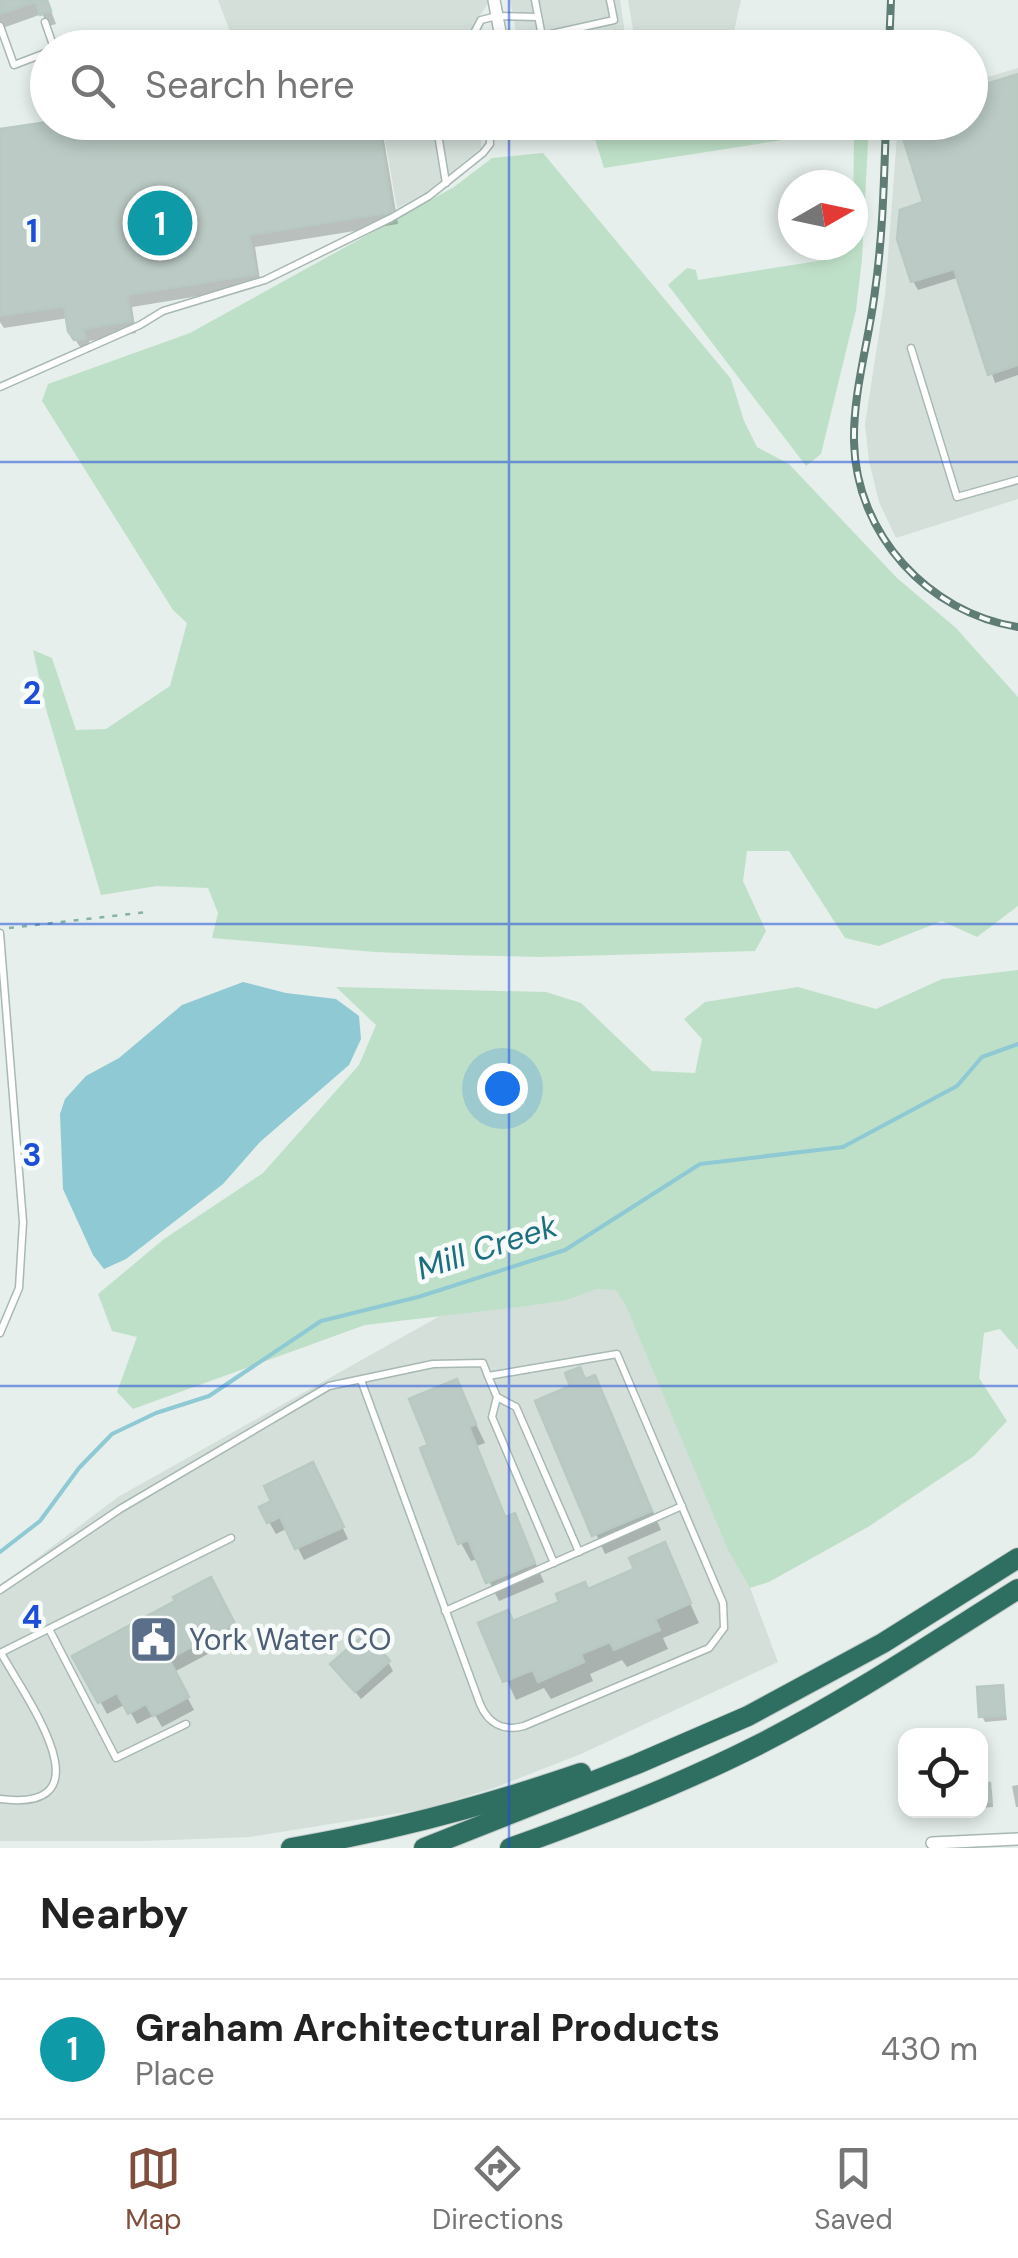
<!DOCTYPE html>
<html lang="en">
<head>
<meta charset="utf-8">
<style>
  body { margin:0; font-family:"DM Sans",sans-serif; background:#f6f6f6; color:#222 }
  .controls { position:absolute; right:30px; bottom:30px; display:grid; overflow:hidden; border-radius:20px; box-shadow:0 5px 15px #0003 }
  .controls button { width:90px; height:90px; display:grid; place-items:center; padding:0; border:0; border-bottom:2px solid #e0e0e0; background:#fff; color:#222; font:50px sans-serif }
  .compass { position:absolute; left:778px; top:170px; width:90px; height:90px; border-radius:50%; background:#fff; box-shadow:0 5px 15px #0003; rotate:81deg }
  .you { position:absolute; left:502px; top:1088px; width:35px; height:35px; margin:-25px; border:8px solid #fff; border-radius:50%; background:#1a73e8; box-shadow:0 0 0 15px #1a73e833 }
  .badge { display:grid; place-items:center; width:65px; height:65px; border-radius:50%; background:#804e3d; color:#fff; font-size:32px; font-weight:700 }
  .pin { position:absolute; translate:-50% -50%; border:5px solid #fff; box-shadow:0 2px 10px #0006 }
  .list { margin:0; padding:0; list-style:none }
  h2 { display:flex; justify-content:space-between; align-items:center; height:130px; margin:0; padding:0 40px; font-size:42px }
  h2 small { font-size:32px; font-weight:400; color:#767676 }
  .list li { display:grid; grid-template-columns:65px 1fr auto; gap:30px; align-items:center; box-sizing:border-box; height:140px; padding:0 40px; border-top:2px solid #e0e0e0 }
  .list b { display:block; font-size:38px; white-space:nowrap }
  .list p { margin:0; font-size:32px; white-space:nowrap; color:#767676 }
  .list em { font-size:32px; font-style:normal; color:#767676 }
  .icon { flex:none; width:55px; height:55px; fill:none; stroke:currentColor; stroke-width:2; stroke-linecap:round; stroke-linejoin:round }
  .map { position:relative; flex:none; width:1018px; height:1848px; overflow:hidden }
  .search { position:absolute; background:#fff; box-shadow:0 5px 15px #0003; left:30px; right:30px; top:30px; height:110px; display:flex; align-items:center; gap:25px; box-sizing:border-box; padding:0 35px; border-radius:55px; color:#767676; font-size:38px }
  .sheet { height:270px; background:#fff }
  nav { display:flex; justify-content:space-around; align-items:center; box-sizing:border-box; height:140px; border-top:2px solid #e0e0e0; background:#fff; font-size:28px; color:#767676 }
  nav a { display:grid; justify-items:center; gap:5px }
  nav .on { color:#804e3d }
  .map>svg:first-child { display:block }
  .built { fill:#d4dfda }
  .green { fill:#bfe0c8 }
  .water { fill:#8ec9d4 }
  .shadow { fill:#0003 }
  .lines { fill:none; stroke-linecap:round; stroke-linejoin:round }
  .stream { stroke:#8ec9d4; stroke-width:4 }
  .building { fill:#bbcac4; stroke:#b8c9c2; stroke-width:2.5 }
  .lane-casing { stroke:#a8b8b2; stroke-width:9 }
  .street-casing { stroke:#a8b8b2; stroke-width:14 }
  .highway-casing { stroke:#c2cac8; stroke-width:22 }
  .path { stroke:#86b3a5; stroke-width:2.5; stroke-dasharray:5 8; stroke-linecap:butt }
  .lane { stroke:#fff; stroke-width:6 }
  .street { stroke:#fff; stroke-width:11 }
  .highway { stroke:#2f6f62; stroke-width:20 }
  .rail-casing { stroke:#5f7d75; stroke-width:8 }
  .rail { stroke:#f7fbf9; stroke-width:4; stroke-dasharray:11; stroke-linecap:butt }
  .grid { fill:none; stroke:#1d4ed8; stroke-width:2.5; stroke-opacity:0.55 }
  .labels { text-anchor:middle; stroke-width:9; stroke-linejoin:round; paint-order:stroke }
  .service-label { font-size:30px; fill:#4e5e75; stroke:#f7fbf9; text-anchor:start }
  .water-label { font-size:32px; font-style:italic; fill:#1c6f80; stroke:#f7fbf9 }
  .grid-label { font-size:32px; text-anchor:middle; font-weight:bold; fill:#1d4ed8; stroke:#f7fbf9; stroke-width:9; stroke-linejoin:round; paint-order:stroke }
</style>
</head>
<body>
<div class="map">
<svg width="1018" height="1848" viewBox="0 0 1018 1848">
  <rect width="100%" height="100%" fill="#e6efeb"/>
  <!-- built -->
  <g class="built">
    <path d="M218 0H488L489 2 465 38 467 47 244 48 232 37Z"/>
    <path d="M510 0H620L627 47H519Z"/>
    <path d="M628 0H741L733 36 671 47 636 48Z"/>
    <path d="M1018 68V499L896 538 879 502 869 461 865 424 885 295 898 123 970 122 971 82Z"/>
    <path d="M382 123H481V148L427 192 397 208Z"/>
    <path d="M612 1219 778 1662 581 1754 494 1788 425 1809 250 1837 144 1841H0V1586L118 1497Z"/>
  </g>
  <!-- green -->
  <g class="green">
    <path d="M590 123H869L862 259 856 310 821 454 806 466 668 285 687 268 696 270 698 280 824 260 827 245H853L854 129 604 168Z"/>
    <path d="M543 153 731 379 744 421 757 447 789 464 897 578 956 628 1018 697V906L977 937 942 921 879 946 845 938 789 851H747L743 881 766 931 755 951 540 957 451 955 375 952 212 938 218 913 208 888 157 886 101 895 46 709 33 650 52 658 76 730 106 729 170 686 187 623 173 610 42 401 48 384 190 333 454 187 492 158Z"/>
    <path d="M1018 970V1350L1000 1329 984 1333 979 1378 1007 1421 974 1456 868 1527 769 1582 750 1588 728 1550 626 1306 616 1290 596 1289 567 1300 527 1306 365 1325 133 1409 117 1392 137 1337 112 1331 98 1294 164 1239 263 1173 359 1065 376 1025 336 987 546 992 581 1003 652 1071 695 1073 702 1039 684 1019 705 1002 798 987 876 1009 942 979Z"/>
  </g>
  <!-- water -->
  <path class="water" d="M243 982 286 993 336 999 359 1016 361 1039 349 1065 260 1142 223 1184 126 1259 104 1269 93 1255 63 1189 60 1114 65 1099 86 1076 119 1058 182 1005Z"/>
  <!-- shadow -->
  <g class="shadow">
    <path d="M0 0H47L56 24 49 26 42 14 0 29Z"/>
    <path d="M1018 77V375L995 383 960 277 918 290 913 281 927 203 970 122Z"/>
    <path d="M57 122H381L398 224 255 247 261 286 132 307 136 333 89 341 90 351 84 352 78 344 70 330 68 318 4 328 0 322V132Z"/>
    <path d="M594 1378 661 1530 605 1554 538 1402Z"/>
    <path d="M456 1382 485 1443 477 1446 507 1519 514 1516 544 1582 499 1601 478 1559 471 1561 461 1543 431 1447Z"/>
    <path d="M319 1478 348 1539 304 1560 288 1528 276 1534 269 1522Z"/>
    <path d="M664 1546 699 1623 663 1638 668 1649 627 1667 622 1660 590 1674 593 1681 551 1699 544 1688 516 1700 481 1624 513 1623 637 1571Z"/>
    <path d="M210 1581 240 1637 174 1672 194 1710 162 1727 155 1715 137 1724 126 1704 107 1714 76 1657 179 1602Z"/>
    <path d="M388 1662 393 1671 361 1699 333 1664Z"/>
    <path d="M1002 1688 1007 1720 985 1722 982 1716Z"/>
    <path d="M980 1778 992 1791 993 1807 980 1808Z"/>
    <path d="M1018 1785V1807H1016L1012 1786Z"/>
  </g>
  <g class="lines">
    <!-- stream -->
    <path class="stream" d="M0 1552 40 1521 79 1468 112 1434 156 1413 209 1396 321 1321 418 1297 565 1250 700 1164 843 1147 957 1086 982 1057 1018 1044"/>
  </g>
  <!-- building -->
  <g class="building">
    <path d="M0 0H47L51 11 40 15 35 2 0 14Z"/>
    <path d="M1018 74V365L988 375 954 269 911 282 897 239 900 210 923 202 898 122H970V89Z"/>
    <path d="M48 122H378L392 212 249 235 256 274 127 295 131 321 83 329 85 339 74 340 68 331 64 306 0 316V129Z"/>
    <path d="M580 1367 585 1379 595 1375 652 1511 592 1536 535 1401 570 1386 565 1373Z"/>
    <path d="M457 1379 476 1424 469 1427 505 1517 515 1513 535 1563 486 1583 468 1540 458 1544 420 1448 428 1445 409 1399Z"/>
    <path d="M313 1462 344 1527 295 1549 280 1517 267 1523 259 1507 271 1501 264 1486Z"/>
    <path d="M665 1542 691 1603 655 1619 660 1630 614 1650 610 1642 581 1654 584 1662 538 1682 533 1670 503 1682 478 1623 508 1610 513 1621 559 1602 556 1594 585 1582 588 1589 634 1569 629 1558Z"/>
    <path d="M211 1577 235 1624 169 1659 189 1697 153 1716 146 1704 128 1714 117 1693 98 1703 72 1656 175 1601 173 1597Z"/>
    <path d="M366 1633 390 1661 355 1692 330 1664Z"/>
    <path d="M1003 1685 1005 1715 979 1717 977 1687Z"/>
    <path d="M980 1775H983L984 1783H990L991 1802 980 1803Z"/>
  </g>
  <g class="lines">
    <defs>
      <g id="lane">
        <path d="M535 0 542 36 614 20 610 0"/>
        <path d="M45 22 54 48"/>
        <path d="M0 26 14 65 48 52"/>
        <path d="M476 48 474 33 481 20 497 16 538 17"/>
        <path d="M436 122 446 183"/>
        <path d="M911 348 957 497 1018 480"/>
        <path d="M0 387 140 325 163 311 265 280 391 218 429 196 483 153 490 144 489 122"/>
        <path d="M0 933 23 1222 19 1288 0 1333"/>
        <path d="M488 1376 497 1397 492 1417 554 1563"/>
        <path d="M497 1397 516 1407 579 1552"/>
        <path d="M0 1590 120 1509 329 1386 433 1364 483 1363 488 1376 617 1354 723 1603 724 1628 709 1648 524 1726C503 1732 488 1723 480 1704L361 1380"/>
        <path d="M445 1611 682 1506"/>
        <path d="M49 1629 116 1758 186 1724"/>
        <path d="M0 1653 231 1538"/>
        <path d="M0 1799C112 1813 25 1697 1 1653"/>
      </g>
      <g id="street">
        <path d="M494 0 503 48"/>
        <path d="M932 1843 1018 1839"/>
      </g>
      <g id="highway">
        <path d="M291 1848C391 1831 485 1806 581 1773"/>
        <path d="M424 1848 637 1764 748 1716 883 1643 1018 1558"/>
        <path d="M510 1848C594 1818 677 1786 756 1746 847 1700 932 1643 1018 1589"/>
      </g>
    </defs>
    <!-- lane casing -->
    <use href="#lane" class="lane-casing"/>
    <!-- street casing -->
    <use href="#street" class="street-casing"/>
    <!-- highway casing -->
    <use href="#highway" class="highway-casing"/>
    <!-- path -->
    <path class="path" d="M9 928 147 912"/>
    <!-- lane -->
    <use href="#lane" class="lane"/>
    <!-- street -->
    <use href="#street" class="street"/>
    <!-- highway -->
    <use href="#highway" class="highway"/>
    <defs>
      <g id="rail">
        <path d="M889 48 891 0"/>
        <path d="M886 122C884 178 883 235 875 291 869 341 853 391 854 442 856 534 928 613 1018 627"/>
      </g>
    </defs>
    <!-- rail casing -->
    <use href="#rail" class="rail-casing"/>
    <!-- rail -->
    <use href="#rail" class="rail"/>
  </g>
  <!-- grid -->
  <path class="grid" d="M509 0V48M509 122V1848M0 462H1018M0 924H1018M0 1386H1018"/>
  <!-- icons -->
  <defs>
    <symbol id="civic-square" viewBox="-11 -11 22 22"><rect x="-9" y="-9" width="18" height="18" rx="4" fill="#5c6f8a" stroke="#f7fbf9"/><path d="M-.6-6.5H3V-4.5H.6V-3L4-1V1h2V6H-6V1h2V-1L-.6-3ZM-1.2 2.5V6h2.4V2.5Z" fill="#fff"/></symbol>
  </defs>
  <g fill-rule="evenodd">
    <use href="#civic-square" x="126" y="1612" width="55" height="55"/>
  </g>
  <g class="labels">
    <!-- service labels -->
    <g class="service-label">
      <text x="189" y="1650">York Water CO</text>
    </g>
    <!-- water labels -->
    <g class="water-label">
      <text transform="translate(487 1247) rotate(-18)" y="11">Mill Creek</text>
    </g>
  </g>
  <g class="grid-label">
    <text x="32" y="242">1</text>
    <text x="32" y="704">2</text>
    <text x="32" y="1166">3</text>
    <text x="32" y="1628">4</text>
  </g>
</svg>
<div class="controls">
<button><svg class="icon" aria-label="locate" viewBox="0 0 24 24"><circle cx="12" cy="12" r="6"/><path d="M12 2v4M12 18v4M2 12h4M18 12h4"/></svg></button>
</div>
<svg class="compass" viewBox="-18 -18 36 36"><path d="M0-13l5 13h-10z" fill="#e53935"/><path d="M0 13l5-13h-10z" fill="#767676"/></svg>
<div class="you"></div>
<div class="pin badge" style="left:160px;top:223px;background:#0f9aa8">1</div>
<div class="search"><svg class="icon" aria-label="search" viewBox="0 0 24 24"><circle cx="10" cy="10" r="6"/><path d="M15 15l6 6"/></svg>Search here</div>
</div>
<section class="sheet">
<h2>Nearby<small></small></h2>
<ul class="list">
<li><span class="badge" style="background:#0f9aa8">1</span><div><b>Graham Architectural Products</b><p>Place</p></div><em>430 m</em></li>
</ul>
</section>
<nav>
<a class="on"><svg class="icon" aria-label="map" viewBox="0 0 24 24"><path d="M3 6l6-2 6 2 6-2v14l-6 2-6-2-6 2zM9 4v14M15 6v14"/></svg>Map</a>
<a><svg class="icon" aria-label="directions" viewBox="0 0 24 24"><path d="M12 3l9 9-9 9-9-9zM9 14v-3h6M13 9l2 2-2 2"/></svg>Directions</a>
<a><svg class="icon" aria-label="saved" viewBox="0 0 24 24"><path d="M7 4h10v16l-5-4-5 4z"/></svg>Saved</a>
</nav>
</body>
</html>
